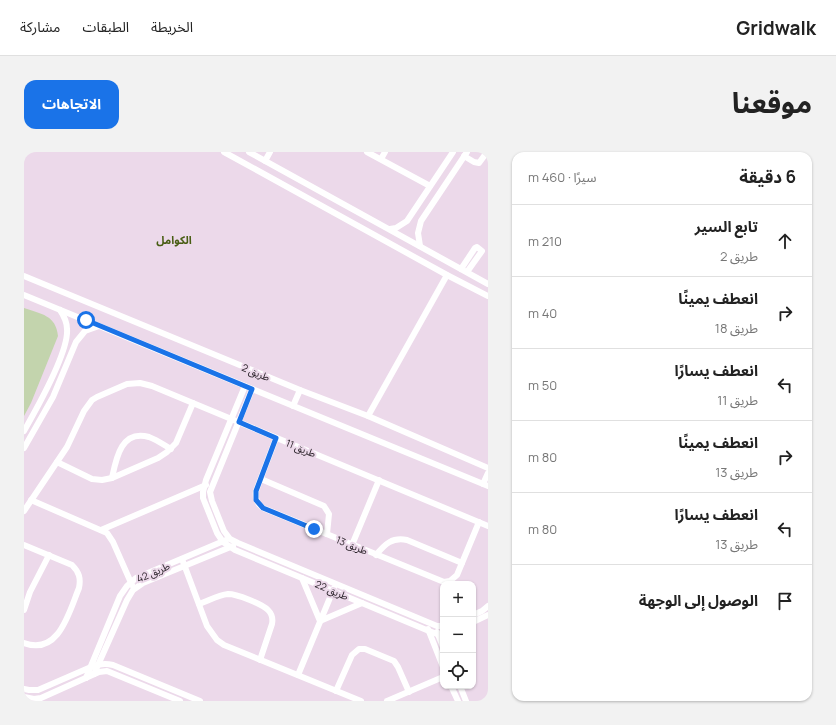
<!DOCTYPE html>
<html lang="ar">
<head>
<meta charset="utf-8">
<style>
  body { margin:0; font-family:Manrope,"Noto Sans Arabic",sans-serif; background:#f2f2f2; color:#222; direction:rtl }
  .controls { position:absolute; right:12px; bottom:12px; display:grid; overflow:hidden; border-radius:8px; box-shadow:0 1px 3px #0004 }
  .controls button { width:36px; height:36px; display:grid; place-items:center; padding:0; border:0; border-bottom:1px solid #e0e0e0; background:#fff; color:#222; font:20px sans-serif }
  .stop { position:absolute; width:12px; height:12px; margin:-9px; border:3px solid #1a73e8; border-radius:50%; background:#fff }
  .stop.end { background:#1a73e8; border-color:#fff; box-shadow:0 1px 4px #0008 }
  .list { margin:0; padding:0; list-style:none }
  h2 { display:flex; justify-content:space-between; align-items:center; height:52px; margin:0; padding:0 16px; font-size:17px }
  h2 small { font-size:13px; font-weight:400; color:#767676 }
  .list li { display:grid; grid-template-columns:26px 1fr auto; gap:12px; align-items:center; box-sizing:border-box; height:72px; padding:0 16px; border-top:1px solid #e0e0e0 }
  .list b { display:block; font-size:15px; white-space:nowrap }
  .list p { margin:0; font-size:13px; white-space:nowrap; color:#767676 }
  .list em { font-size:13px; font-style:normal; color:#767676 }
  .icon { flex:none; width:22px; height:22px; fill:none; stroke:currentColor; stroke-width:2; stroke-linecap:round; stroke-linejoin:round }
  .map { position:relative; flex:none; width:464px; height:549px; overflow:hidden; direction:ltr; border-radius:12px }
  header { display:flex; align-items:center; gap:24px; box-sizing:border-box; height:56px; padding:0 20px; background:#fff; border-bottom:1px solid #e0e0e0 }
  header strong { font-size:19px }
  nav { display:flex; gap:22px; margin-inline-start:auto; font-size:14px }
  .intro { display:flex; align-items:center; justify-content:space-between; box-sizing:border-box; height:96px; padding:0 24px }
  h1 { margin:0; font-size:28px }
  .button { padding:10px 18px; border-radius:12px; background:#1a73e8; color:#fff; font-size:14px; font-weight:700 }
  main { display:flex; gap:24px; padding:0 24px }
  aside { flex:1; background:#fff; border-radius:12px; box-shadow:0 1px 3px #0004 }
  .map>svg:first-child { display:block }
  .green { fill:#c3d4ad }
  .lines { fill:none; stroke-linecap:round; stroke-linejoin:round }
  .minor { stroke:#fff; stroke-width:6 }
  .route { stroke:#1a73e8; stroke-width:5 }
  .labels { text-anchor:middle; stroke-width:4; stroke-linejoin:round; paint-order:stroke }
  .street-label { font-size:10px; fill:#2a2229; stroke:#ecd9ea }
  .neighbourhood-label { font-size:11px; font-weight:bold; fill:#485d13; stroke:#ecd9ea }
</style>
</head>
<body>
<header>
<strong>Gridwalk</strong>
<nav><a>الخريطة</a><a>الطبقات</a><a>مشاركة</a></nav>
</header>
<div class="intro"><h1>موقعنا</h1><a class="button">الاتجاهات</a></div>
<main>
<aside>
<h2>6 دقيقة<small>سيرًا · 460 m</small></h2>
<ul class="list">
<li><svg class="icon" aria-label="ahead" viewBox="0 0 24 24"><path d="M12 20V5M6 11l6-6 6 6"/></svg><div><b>تابع السير</b><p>طريق 2</p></div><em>210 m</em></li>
<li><svg class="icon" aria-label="right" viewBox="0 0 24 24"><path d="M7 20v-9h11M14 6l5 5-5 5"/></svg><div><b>انعطف يمينًا</b><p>طريق 18</p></div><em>40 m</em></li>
<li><svg class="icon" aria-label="left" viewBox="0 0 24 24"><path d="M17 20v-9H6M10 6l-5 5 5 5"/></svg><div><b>انعطف يسارًا</b><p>طريق 11</p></div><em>50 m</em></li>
<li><svg class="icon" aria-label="right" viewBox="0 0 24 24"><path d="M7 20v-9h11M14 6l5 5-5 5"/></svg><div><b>انعطف يمينًا</b><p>طريق 13</p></div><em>80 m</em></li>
<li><svg class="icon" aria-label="left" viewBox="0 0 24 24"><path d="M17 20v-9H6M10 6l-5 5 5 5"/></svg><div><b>انعطف يسارًا</b><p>طريق 13</p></div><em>80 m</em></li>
<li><svg class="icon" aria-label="arrive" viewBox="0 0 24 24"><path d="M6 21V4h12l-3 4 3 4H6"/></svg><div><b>الوصول إلى الوجهة</b></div></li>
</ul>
</aside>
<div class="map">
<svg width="464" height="549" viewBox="0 0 464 549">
  <rect width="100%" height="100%" fill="#ecd9ea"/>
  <!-- green -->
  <path class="green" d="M0 156C17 162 32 163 34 184L7 251 0 264Z"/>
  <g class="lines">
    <!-- minor -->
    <g class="minor">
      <path d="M200 0 423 123 464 144"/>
      <path d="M225 0 464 132"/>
      <path d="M343 0 406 34"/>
      <path d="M440 4 450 10 455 11 463 0"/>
      <path d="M357 7 361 0"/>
      <path d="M241 9 246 0"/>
      <path d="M366 77 372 76 383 69 429 0"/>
      <path d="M396 94 394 81 397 69 443 0"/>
      <path d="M437 117 451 96 453 95 458 99 443 120"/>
      <path d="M0 124 276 238 344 264 464 316"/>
      <path d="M0 143 464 334"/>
      <path d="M221 234 182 328 179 340V346L193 381 199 390 211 398 405 479 413 482H419"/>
      <path d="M228 237 186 340 188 349 200 379 206 387 214 391 413 474H419"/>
      <path d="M269 254 276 238"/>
      <path d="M344 264 423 123"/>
      <path d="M0 279C12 258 45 199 43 177 43 170 40 164 36 158"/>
      <path d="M252 286 232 339C231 346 233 352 239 356L420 430 426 429 433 423 455 370"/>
      <path d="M0 296 29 245 52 190 61 179 75 174"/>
      <path d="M33 310 68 327 78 328 88 326 134 306 143 300 152 291 169 251"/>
      <path d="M88 326C92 307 97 277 125 285 133 288 140 293 147 297"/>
      <path d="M237 327 300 354 305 362 303 382"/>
      <path d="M459 332 464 321"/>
      <path d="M7 348 83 381 89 390 108 433"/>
      <path d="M0 359 43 295 60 259 68 248 73 245 103 232 116 231 128 234 464 374"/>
      <path d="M77 378 182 333"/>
      <path d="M0 393 48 413C55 420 57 426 55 436 45 460 35 504 0 491"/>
      <path d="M328 393 355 328"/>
      <path d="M352 403C361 392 368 385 383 388L438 411"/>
      <path d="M158 407 183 474 193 488 200 493 337 549"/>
      <path d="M278 426 296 469 338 451"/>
      <path d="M175 452C184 449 194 443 204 442 213 442 238 452 244 458 248 462 249 467 248 472L236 508"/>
      <path d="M0 458 6 440 25 403"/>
      <path d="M449 463 458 459 464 454"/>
      <path d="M449 470 464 463"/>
      <path d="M404 477 419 515"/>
      <path d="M413 480 419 495"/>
      <path d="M70 522 103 448 109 438 119 431 209 394"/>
      <path d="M274 523 310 436"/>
      <path d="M62 526 96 444 103 434 112 426 202 388"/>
      <path d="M427 534 434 549"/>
      <path d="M436 534 442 549"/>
      <path d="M0 537 5 538H14L67 515C74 512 80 511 89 513L176 549"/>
      <path d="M312 539 328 503 335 497H341L370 509 374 515 385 540"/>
      <path d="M0 545 10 547 17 546 75 520 83 519 156 549"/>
      <path d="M363 549 419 525"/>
    </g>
  </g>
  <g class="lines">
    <!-- route -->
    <path class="route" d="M62 168 228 237 215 270 252 286 232 339V348L239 356 290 377"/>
  </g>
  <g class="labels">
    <!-- street labels -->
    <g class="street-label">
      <text transform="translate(232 220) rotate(22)" y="4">طريق 2</text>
      <text transform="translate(277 296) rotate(22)" y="4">طريق 11</text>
      <text transform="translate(328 393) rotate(22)" y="4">طريق 13</text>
      <text transform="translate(129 420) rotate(-24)" y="4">طريق 42</text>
      <text transform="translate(308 438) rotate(23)" y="4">طريق 22</text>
    </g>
    <!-- neighbourhood labels -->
    <g class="neighbourhood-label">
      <text x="150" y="92">الكوامل</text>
    </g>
  </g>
</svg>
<div class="controls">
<button>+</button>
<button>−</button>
<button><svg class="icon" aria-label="locate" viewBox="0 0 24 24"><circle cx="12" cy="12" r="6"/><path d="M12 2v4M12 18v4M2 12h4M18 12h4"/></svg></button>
</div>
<div class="stop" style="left:62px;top:168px"></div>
<div class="stop end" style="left:290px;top:377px"></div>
</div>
</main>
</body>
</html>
